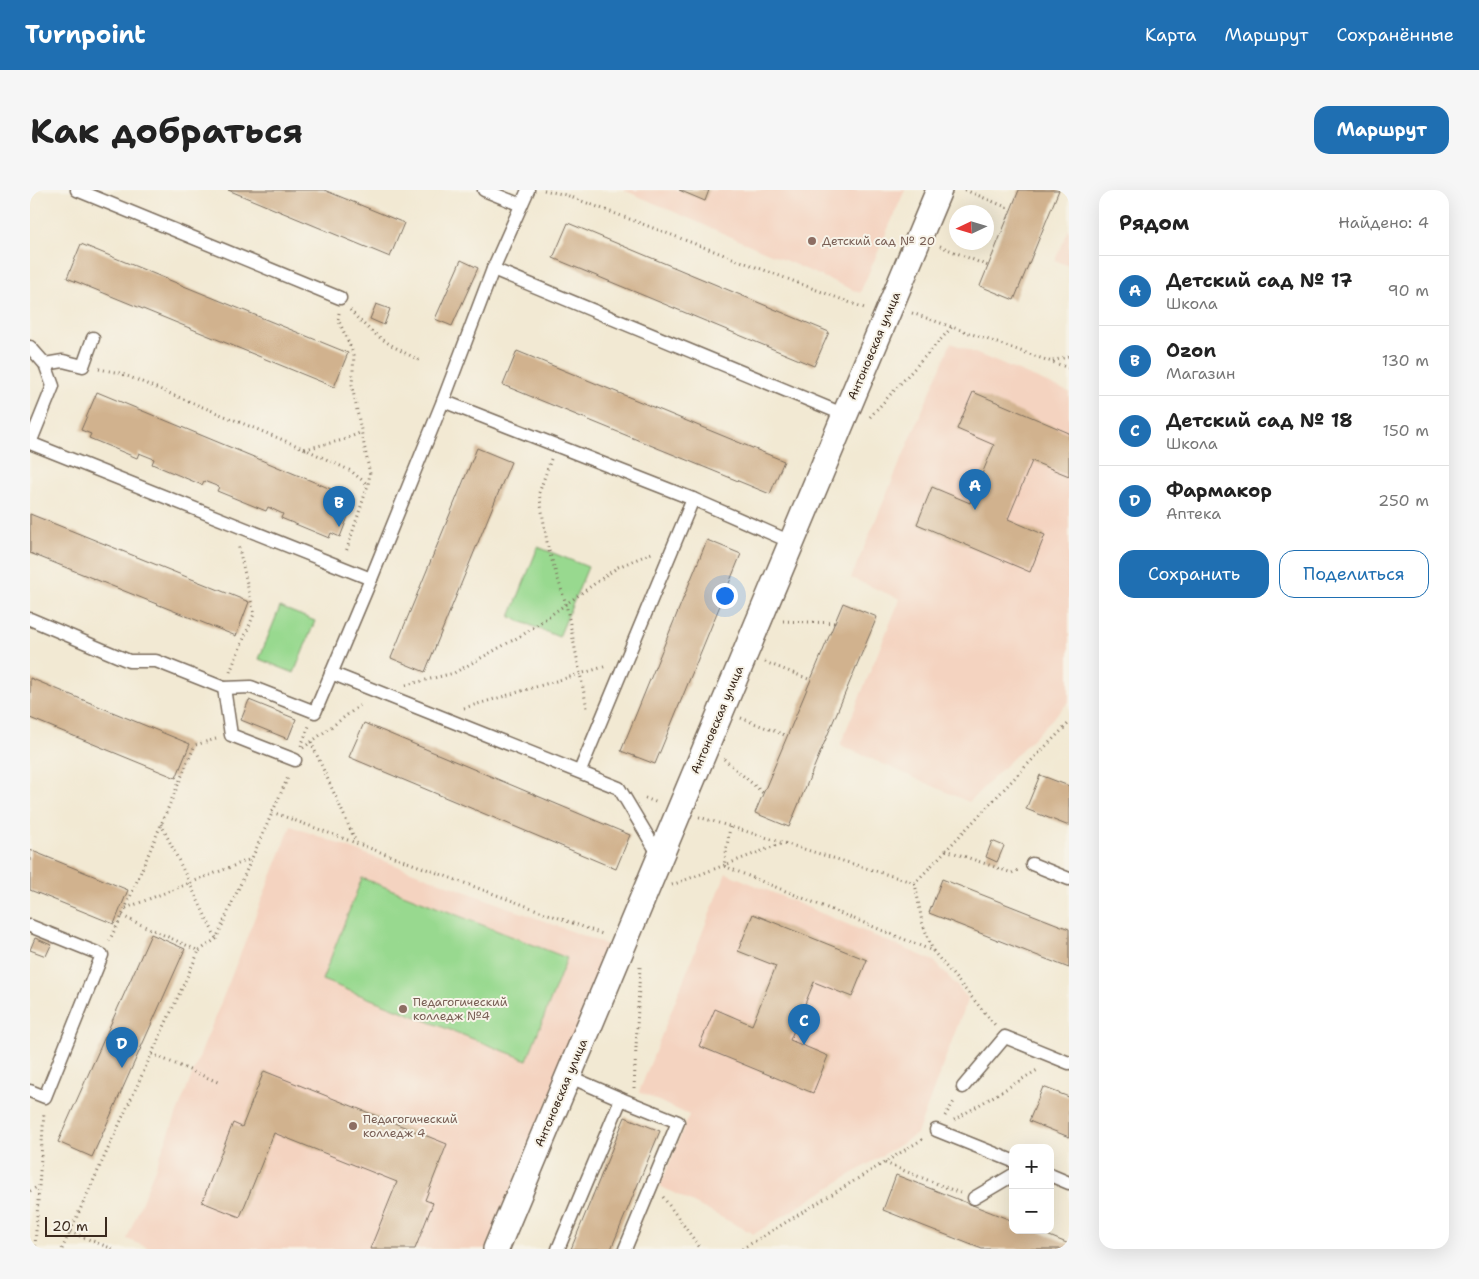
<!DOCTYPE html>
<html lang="ru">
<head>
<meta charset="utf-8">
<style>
  body { margin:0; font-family:"Shantell Sans",sans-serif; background:#f6f6f6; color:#222 }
  .controls { position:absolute; right:15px; bottom:15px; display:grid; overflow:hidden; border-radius:10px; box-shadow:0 5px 20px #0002 }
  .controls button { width:45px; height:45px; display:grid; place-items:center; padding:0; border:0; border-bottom:1px solid #e0e0e0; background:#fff; color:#222; font:25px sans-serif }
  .compass { position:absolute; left:919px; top:15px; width:45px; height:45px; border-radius:50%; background:#fff; box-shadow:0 5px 20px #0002; rotate:266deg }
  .scale { position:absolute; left:15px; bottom:12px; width:62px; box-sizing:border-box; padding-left:5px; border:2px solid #3b2a1e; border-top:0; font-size:14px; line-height:18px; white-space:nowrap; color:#3b2a1e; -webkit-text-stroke:4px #f7f3e8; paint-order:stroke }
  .you { position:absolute; left:694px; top:405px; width:18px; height:18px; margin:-12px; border:4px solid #fff; border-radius:50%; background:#1a73e8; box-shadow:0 0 0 8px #1a73e833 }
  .badge { display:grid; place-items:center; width:32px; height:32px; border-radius:50%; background:#1f6fb2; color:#fff; font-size:16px; font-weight:700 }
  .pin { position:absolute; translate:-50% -41px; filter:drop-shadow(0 1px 2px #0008) }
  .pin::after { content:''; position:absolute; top:26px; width:18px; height:15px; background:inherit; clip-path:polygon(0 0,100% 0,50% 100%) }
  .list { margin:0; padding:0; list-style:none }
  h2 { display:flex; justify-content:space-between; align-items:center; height:65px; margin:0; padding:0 20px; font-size:21px }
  h2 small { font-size:16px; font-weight:400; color:#767676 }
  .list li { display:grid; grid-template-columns:32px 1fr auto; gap:15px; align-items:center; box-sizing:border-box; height:70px; padding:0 20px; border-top:1px solid #e0e0e0 }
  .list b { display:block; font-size:19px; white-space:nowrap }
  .list p { margin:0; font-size:16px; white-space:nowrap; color:#767676 }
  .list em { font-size:16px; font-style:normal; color:#767676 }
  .actions { display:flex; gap:10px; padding:15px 20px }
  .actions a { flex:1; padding:11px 0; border:1px solid #1f6fb2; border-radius:15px; text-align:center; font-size:18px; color:#1f6fb2 }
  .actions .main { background:#1f6fb2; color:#fff }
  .map { position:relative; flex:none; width:1039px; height:1059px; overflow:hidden; border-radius:15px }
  header { display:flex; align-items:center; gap:30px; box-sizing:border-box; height:70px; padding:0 25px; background:#1f6fb2; color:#fff }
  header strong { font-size:24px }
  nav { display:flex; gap:28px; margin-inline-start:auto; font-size:18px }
  .intro { display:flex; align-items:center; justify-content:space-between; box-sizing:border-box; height:120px; padding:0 30px }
  h1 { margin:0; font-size:35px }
  .button { padding:12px 22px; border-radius:15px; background:#1f6fb2; color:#fff; font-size:18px; font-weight:700 }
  main { display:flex; gap:30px; padding:0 30px }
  aside { flex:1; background:#fff; border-radius:15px; box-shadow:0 5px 20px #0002 }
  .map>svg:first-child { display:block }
  .built { fill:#f4d3c0 }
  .green { fill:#98d98f; stroke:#6a8256 }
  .building { fill:#d1b28e }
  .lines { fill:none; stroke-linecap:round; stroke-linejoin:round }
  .service-casing { stroke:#7b6d5d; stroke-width:15 }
  .minor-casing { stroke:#7b6d5d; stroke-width:28 }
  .path { stroke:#7b6d5d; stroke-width:3; stroke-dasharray:1 4; stroke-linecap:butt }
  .service { stroke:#fff; stroke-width:12 }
  .minor { stroke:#fff; stroke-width:25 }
  .education-dot { fill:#8d6e63; stroke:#f7f3e8; stroke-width:2 }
  .labels { text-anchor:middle; stroke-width:4; stroke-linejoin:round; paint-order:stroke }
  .education-label { font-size:12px; fill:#785e54; stroke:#f7f3e8; text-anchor:start }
  .street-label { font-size:12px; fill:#3b2a1e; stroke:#f7f3e8 }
</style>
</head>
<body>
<header>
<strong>Turnpoint</strong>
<nav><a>Карта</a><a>Маршрут</a><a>Сохранённые</a></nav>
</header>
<div class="intro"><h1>Как добраться</h1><a class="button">Маршрут</a></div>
<main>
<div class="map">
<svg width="1039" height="1059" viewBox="0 0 1039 1059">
  <rect width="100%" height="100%" fill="#f7f3e8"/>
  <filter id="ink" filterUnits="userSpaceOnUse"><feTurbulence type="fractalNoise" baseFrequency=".02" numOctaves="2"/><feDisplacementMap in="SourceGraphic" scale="10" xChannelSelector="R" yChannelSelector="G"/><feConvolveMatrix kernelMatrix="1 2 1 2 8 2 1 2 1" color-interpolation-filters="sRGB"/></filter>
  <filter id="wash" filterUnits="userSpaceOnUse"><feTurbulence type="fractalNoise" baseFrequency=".0096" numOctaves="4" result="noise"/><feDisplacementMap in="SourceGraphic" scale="20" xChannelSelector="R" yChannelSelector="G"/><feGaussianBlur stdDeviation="1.12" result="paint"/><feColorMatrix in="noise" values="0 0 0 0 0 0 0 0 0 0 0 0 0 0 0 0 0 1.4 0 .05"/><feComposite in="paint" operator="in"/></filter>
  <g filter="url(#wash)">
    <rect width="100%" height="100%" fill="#f2e9d3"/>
    <!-- built -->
    <g class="built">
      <path d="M594 0H875L830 103Z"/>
      <path d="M1039 39V76L1025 70Z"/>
      <path d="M921 153 1039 202V512L939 612 810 555 870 409 821 388Z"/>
      <path d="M261 636 583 757 456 1059H121L97 1049Z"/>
      <path d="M696 683 904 771 938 808 887 944 724 1044 630 996 659 925 609 902Z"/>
    </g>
    <!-- green -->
    <g class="green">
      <path d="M508 357 558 377 529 447 480 427Z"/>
      <path d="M250 417 285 431 264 483 229 469Z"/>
      <path d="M332 688 537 768 497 870 292 790Z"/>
    </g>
    <g id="blocks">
      <!-- building -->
      <g class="building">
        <path d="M198 0H294L374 33 360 67Z"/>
        <path d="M649 0H679L675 11Z"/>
        <path d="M989 0H1029L984 110 950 96Z"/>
        <path d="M538 33 799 142 784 176 523 68Z"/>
        <path d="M51 54 318 163 304 197 37 88Z"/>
        <path d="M431 70 448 78 422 136 405 129Z"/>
        <path d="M346 114 360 119 354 135 340 129Z"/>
        <path d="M487 161 754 271 740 304 473 195Z"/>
        <path d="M67 202 325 309 310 347 301 343 299 348 251 328 253 324 238 317 236 321 187 301 189 297 174 291 172 295 122 274 124 269 109 263 107 268 59 248 61 244 51 240Z"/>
        <path d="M943 202 1039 243V286L1002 271 978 329 1015 345 1000 382 887 334 902 297 940 313 964 255 927 239Z"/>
        <path d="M447 258 481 272 395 482 361 468Z"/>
        <path d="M0 324 219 412 206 446 0 363Z"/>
        <path d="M677 350 711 364 625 574 591 561Z"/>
        <path d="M813 413 847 427 759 637 725 623Z"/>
        <path d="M0 488 160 554 146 588 0 528Z"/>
        <path d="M219 510 266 529 258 549 211 530Z"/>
        <path d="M334 533 600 645 586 679 319 567Z"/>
        <path d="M1010 585 1039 596V636L996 619Z"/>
        <path d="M962 651 974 656 967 672 956 667Z"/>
        <path d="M0 660 98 700 84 734 0 700Z"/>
        <path d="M912 689 1039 739V778L899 723Z"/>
        <path d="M723 724 837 770 822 807 784 792 760 850 798 866 783 903 669 856 685 819 722 835 746 776 708 761Z"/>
        <path d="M121 744 155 759 62 967 28 952Z"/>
        <path d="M5 748 21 755 16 766 0 760Z"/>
        <path d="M234 881 417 954 395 1010 403 1013 385 1059H340L367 992 244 943 210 1027 172 1012 203 933 212 937Z"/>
        <path d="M1013 897 1039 907V947L999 931Z"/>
        <path d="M595 927 630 941 581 1059H541Z"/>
        <path d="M866 985 983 1031V1040H1005L1039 1054V1059H952L853 1020Z"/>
      </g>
    </g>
  </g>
  <g filter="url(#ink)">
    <use href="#blocks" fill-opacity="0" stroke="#7b6d5d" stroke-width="1"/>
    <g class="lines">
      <defs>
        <g id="service">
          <path d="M47 0 310 108"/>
          <path d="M454 0 491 15"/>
          <path d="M463 79 815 225"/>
          <path d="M0 157 15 174 23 196 0 253 341 389"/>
          <path d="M15 174 33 171 53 176 63 148"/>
          <path d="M413 211 663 309 761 352"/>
          <path d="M0 429 99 471H126L194 498 221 497 285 522 341 389 413 211 463 79 498 0"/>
          <path d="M301 483 589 598 630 667"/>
          <path d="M194 498 201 545 265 570"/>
          <path d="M550 581 663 309"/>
          <path d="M1002 674 1039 689"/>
          <path d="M0 736 72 765 15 907 0 901"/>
          <path d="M933 897 975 847 1039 873"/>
          <path d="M591 909 648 932 595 1059"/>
          <path d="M906 940 983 971"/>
          <path d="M1020 985 1039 993"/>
          <path d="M944 1008 983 985"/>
          <path d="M528 1059 591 909 538 886"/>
        </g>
        <path id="minor" d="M466 1059 909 0"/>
      </defs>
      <!-- service casing -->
      <use href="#service" class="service-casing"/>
      <!-- minor casing -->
      <use href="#minor" class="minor-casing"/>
      <!-- path -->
      <g class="path">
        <path d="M514 0 536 5 837 119"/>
        <path d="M935 0 981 19"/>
        <path d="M910 56 958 76"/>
        <path d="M320 120C343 146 361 156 391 171"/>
        <path d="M309 123 308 129 324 165 322 196 340 284 338 295 316 362"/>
        <path d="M882 123 1039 178"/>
        <path d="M1023 171 1039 166"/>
        <path d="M69 179 90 183 275 259 321 281 338 295"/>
        <path d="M840 227 922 137"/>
        <path d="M275 259 313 250 332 242"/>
        <path d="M521 269 509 303 518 358 536 414 557 518"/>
        <path d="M753 431 805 433"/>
        <path d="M735 472 781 490"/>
        <path d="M200 482 224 424 208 354"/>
        <path d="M376 495 424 483 494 444 588 377 624 362"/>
        <path d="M434 518 577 476"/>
        <path d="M711 528 757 546"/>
        <path d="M281 552 326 652"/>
        <path d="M271 556 279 536"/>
        <path d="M273 558 332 514"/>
        <path d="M694 569 733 603"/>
        <path d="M615 608 628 613"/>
        <path d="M242 622 575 745"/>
        <path d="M669 627 885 693 994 578 1039 533"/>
        <path d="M131 634 186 748"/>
        <path d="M700 637 694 676 903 761 965 835"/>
        <path d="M916 660 982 683 988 680"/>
        <path d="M885 693 892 732 903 761"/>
        <path d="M642 695 753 653"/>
        <path d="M96 718 221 669"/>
        <path d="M92 726 169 761 186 749 259 585"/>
        <path d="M79 751 92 726 165 555 186 549"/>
        <path d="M122 864 190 893"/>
        <path d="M604 898 610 777"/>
        <path d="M915 926 925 910"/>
        <path d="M924 930 1009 879"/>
        <path d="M855 973 930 1003"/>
        <path d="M0 1001 7 997"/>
        <path d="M633 1007 671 1059"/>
        <path d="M40 1042 83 1059"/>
        <path d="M5 1056 14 923"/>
        <path d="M32 1059 169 761"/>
        <path d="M712 1059 893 949"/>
      </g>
      <!-- service -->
      <use href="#service" class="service"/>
      <!-- minor -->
      <use href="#minor" class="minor"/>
    </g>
  </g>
  <!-- markers -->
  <g class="education-dot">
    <circle cx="782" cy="51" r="5"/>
    <circle cx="373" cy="819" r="5"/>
    <circle cx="323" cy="936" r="5"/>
  </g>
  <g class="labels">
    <!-- education labels -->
    <g class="education-label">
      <text x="792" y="55">Детский сад № 20</text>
      <text x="383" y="816">Педагогический<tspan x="383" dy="14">колледж №4</tspan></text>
      <text x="333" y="933">Педагогический<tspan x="333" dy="14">колледж 4</tspan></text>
    </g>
    <!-- street labels -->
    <g class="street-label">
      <text transform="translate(844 156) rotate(-67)" y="4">Антоновская улица</text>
      <text transform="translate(687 530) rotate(-67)" y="4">Антоновская улица</text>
      <text transform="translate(531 903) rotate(-67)" y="4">Антоновская улица</text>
    </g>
  </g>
</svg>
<div class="controls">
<button>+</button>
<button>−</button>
</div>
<svg class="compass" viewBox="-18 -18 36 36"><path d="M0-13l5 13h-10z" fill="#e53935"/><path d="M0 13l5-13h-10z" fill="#767676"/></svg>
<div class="scale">20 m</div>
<div class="you"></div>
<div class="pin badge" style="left:945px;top:320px">A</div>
<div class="pin badge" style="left:309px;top:337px">B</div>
<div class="pin badge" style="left:774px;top:855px">C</div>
<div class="pin badge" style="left:92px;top:878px">D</div>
</div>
<aside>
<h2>Рядом<small>Найдено: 4</small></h2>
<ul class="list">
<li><span class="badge">A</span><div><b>Детский сад № 17</b><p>Школа</p></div><em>90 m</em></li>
<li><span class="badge">B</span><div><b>Ozon</b><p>Магазин</p></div><em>130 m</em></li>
<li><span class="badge">C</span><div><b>Детский сад № 18</b><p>Школа</p></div><em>150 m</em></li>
<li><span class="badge">D</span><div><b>Фармакор</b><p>Аптека</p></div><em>250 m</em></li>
</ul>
<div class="actions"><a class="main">Сохранить</a><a>Поделиться</a></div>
</aside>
</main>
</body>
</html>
